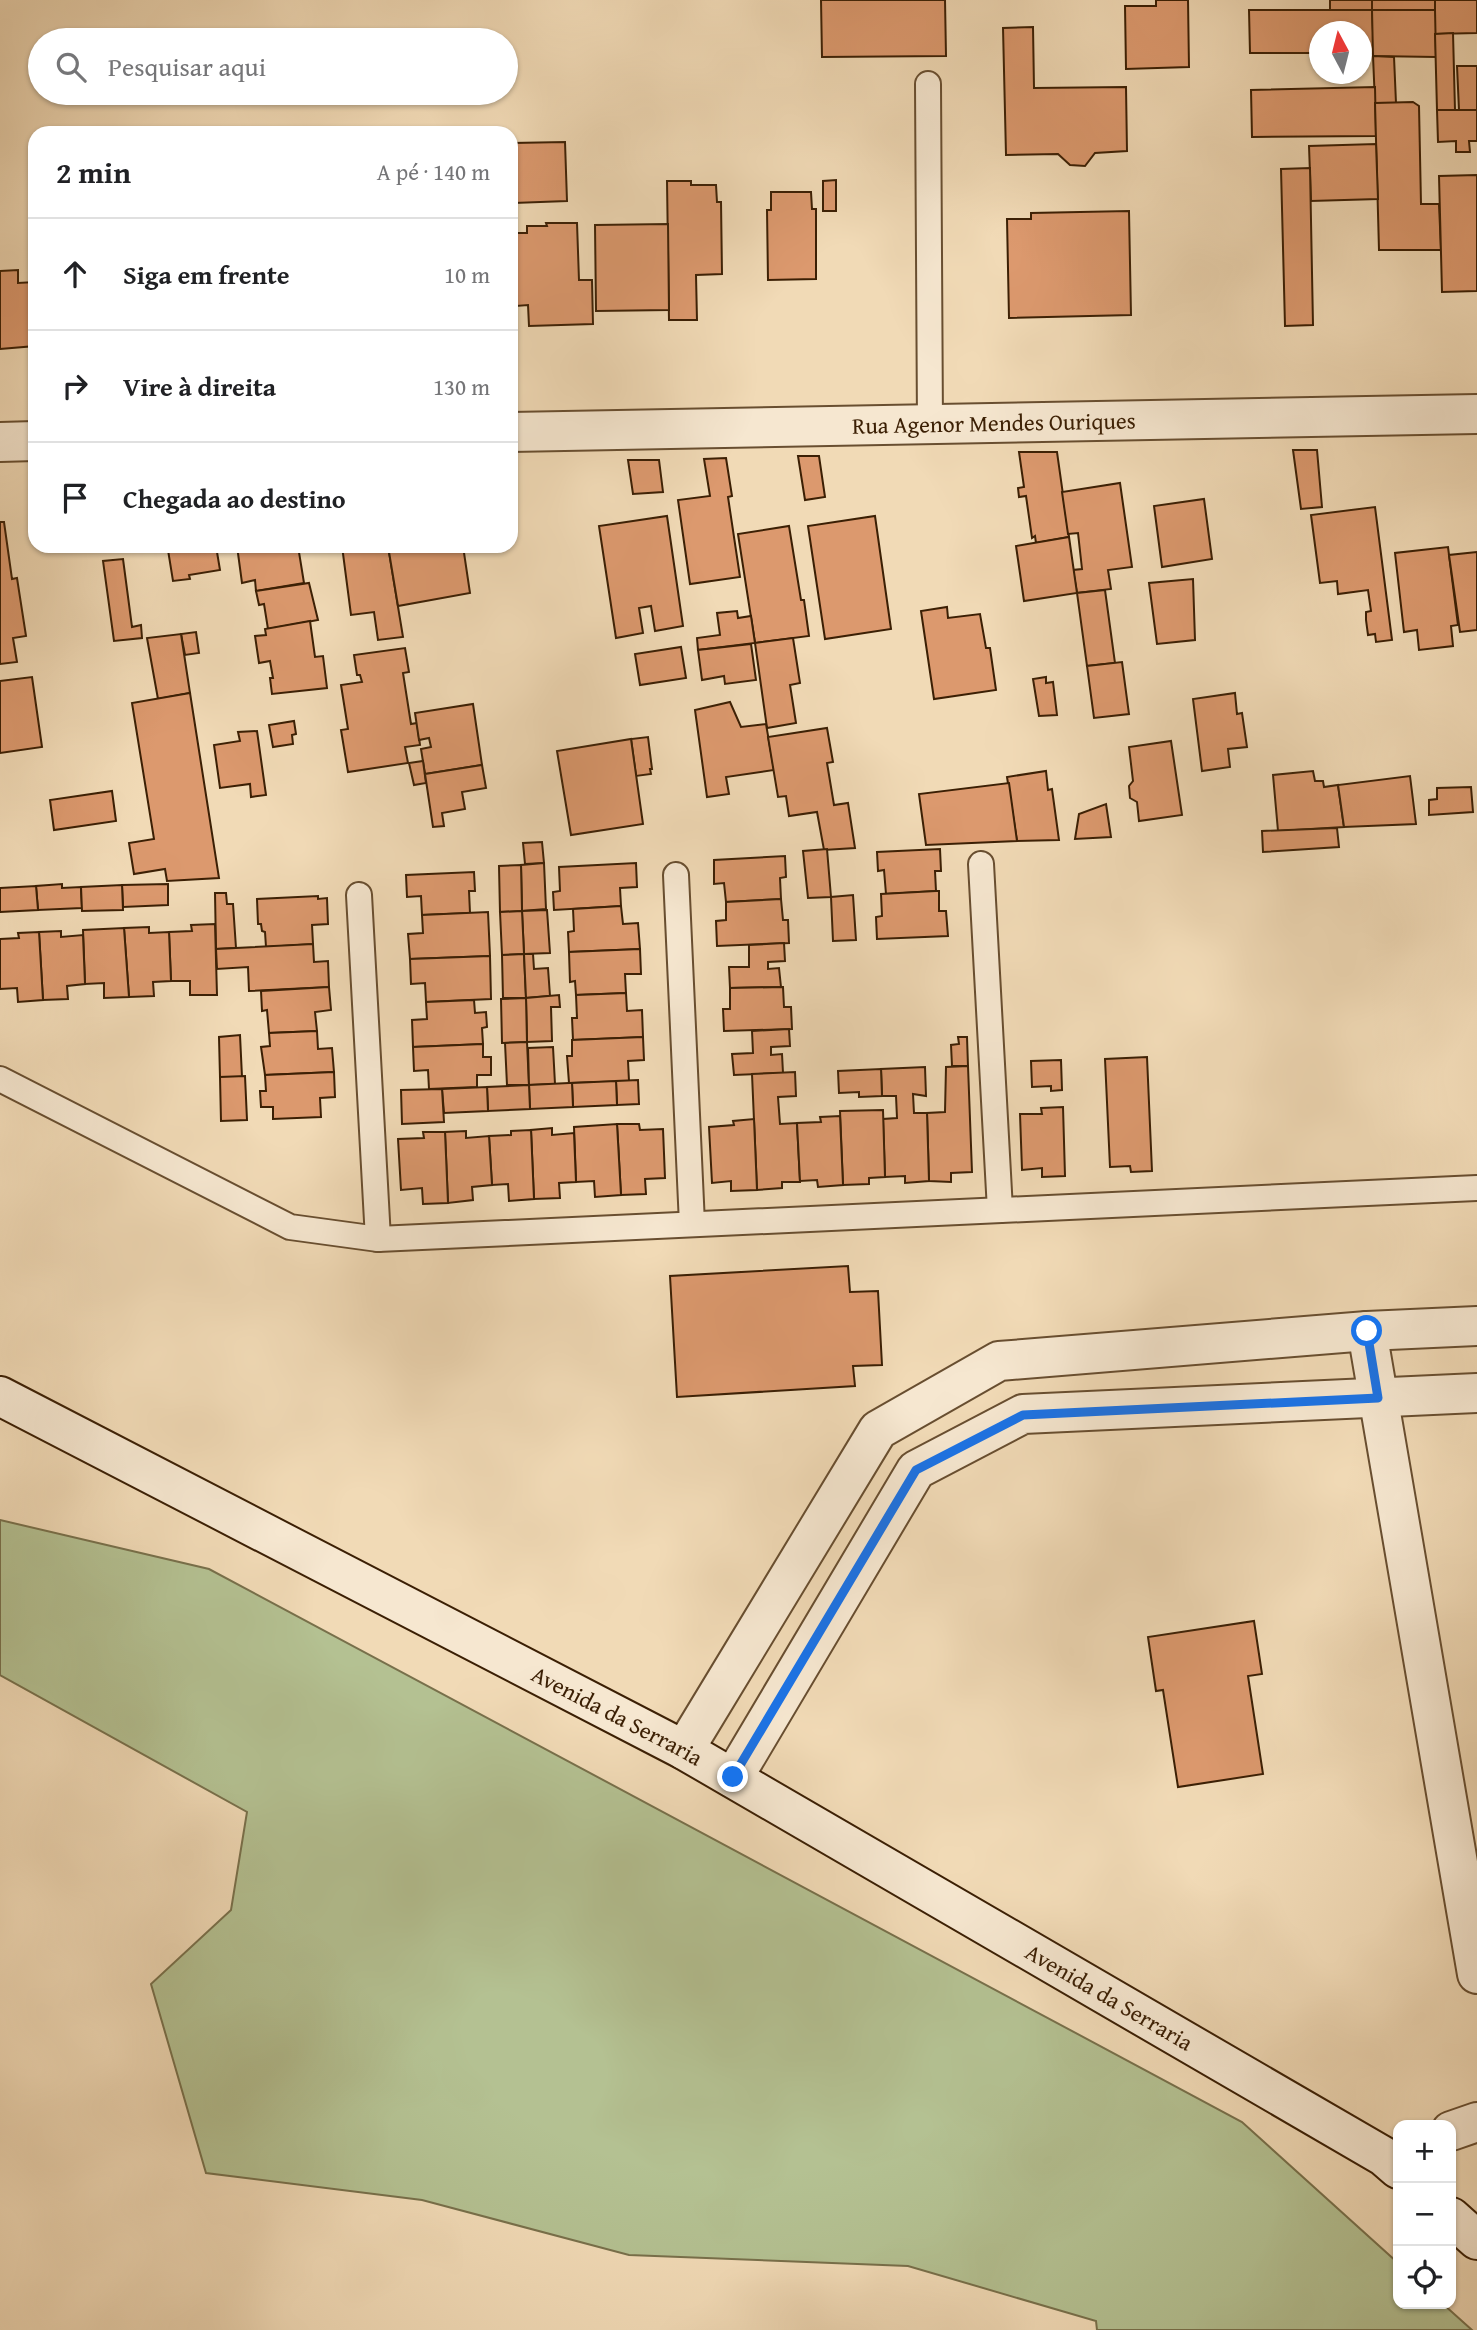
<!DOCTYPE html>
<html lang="pt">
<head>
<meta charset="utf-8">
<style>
  body { margin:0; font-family:"Gentium Book Plus",serif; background:#f2f2f2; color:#202124 }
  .controls { position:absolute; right:21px; bottom:21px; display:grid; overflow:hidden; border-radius:14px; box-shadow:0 2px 5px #0004 }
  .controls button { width:63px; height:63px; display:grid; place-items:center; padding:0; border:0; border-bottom:2px solid #e0e0e0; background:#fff; color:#202124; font:35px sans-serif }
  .compass { position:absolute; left:1309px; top:21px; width:63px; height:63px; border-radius:50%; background:#fff; box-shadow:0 2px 5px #0004; rotate:353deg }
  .stop { position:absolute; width:21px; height:21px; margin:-16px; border:5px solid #1a73e8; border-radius:50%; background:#fff }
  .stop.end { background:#1a73e8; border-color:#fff; box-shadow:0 2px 7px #0008 }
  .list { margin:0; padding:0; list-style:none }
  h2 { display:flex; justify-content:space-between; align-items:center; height:91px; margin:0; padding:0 28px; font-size:30px }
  h2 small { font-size:23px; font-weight:400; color:#757577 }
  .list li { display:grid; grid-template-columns:46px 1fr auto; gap:21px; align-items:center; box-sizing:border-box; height:112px; padding:0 28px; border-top:2px solid #e0e0e0 }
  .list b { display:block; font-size:26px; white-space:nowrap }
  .list em { font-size:23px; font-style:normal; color:#757577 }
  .icon { flex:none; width:38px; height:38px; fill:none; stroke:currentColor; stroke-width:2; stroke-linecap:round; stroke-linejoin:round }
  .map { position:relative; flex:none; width:1477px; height:2330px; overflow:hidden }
  .search { position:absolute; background:#fff; box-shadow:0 2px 5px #0004; left:28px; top:28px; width:490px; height:77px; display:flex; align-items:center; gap:18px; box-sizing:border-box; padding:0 24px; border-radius:38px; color:#757577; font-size:26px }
  .panel { position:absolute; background:#fff; box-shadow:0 2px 5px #0004; left:28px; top:126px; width:490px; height:427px; border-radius:21px }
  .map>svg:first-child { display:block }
  .green { fill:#b4c192; stroke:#78704b; stroke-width:2 }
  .building { fill:#dc996e; stroke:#3b1f04; stroke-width:2 }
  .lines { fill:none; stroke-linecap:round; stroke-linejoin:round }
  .service-casing { stroke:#684e30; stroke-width:28 }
  .minor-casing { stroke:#684e30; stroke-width:42 }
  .secondary-casing { stroke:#3b1f04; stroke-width:42 }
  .service { stroke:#f6e7d0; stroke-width:24 }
  .minor { stroke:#f6e7d0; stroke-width:38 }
  .secondary { stroke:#f6e7d0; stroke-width:38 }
  .route { stroke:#1a73e8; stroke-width:9 }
  .labels { text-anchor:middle; stroke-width:7; stroke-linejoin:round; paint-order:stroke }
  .street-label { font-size:23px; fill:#3b1f04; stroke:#f6e7d0 }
</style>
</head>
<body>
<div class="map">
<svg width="1477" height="2330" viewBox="0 0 1477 2330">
  <rect width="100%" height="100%" fill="#f1dab6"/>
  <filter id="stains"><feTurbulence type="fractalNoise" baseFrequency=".00286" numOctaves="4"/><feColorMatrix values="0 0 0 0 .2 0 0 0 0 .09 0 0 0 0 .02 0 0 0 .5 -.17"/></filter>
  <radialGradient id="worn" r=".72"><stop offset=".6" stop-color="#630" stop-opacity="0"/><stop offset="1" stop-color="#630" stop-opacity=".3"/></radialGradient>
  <!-- green -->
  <path class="green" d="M0 1520 209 1569 1242 2122 1398 2263V2304H1443L1472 2330H1097L1096 2321 908 2266 629 2255 422 2200 206 2173 151 1984 231 1910 247 1812 0 1675Z"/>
  <!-- building -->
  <g class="building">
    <path d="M821 0H945L946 56 822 57Z"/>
    <path d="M1156 0H1188L1189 67 1126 69 1125 6H1156Z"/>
    <rect x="1330" y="0" width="42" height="10"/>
    <rect x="1372" y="0" width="63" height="10"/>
    <path d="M1435 0H1477V33L1435 34Z"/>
    <path d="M1249 10H1372L1374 54H1362V32H1320V53H1250Z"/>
    <path d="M1372 10H1435L1436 57 1373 56Z"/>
    <path d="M1033 27 1034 88 1126 87 1127 151 1095 153 1085 166 1070 165 1058 154 1006 155 1003 28Z"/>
    <path d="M1453 33 1455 110H1437L1435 34Z"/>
    <path d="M1373 56 1394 57 1396 103H1375Z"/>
    <path d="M1457 66H1477V110H1459Z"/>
    <path d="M1375 87 1376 136 1252 137 1251 90Z"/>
    <path d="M1413 102 1419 106 1421 204H1439L1441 250H1379L1375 103Z"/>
    <path d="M1437 110H1477V141H1469L1470 152H1456V141L1438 142Z"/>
    <path d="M565 142 567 201 514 203 512 143Z"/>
    <path d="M1376 144 1378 199 1311 201 1309 146Z"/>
    <path d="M1310 168 1313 325 1285 326 1281 169Z"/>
    <path d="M1477 175V291L1442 292 1439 176Z"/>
    <path d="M836 180V211H823V181Z"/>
    <path d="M667 181H691V185H716L717 202H721L722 274 696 275 697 320H669Z"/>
    <path d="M771 192H811L812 209H816V279L768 280 767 210H771Z"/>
    <path d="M1129 211 1131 315 1009 318 1007 219H1031V213Z"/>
    <path d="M546 223H577L579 280H592L593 324 529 326 528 305 516 306 514 233H527V226H547Z"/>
    <path d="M668 224 669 310 596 311 595 225Z"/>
    <path d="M18 270V283L35 282V346L0 349V271Z"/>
    <path d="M1293 450H1317L1322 507 1301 509Z"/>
    <path d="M1019 452H1057L1069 537 1036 543 1035 536 1032 538 1026 496 1019 497 1018 488 1024 487Z"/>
    <path d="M798 456H819L825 497 805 500Z"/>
    <path d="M726 458 732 496 728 497 740 577 690 584 678 500 710 496 704 459Z"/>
    <path d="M628 460H659L663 492 633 494Z"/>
    <path d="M1120 483 1132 567 1108 570 1111 589 1077 593 1073 570 1082 569 1078 533 1068 534 1062 492Z"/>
    <path d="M1204 499 1212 559 1162 567 1154 506Z"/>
    <path d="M1375 507 1392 640 1376 642 1375 634 1368 635 1366 620V612L1371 611 1368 590 1338 594 1337 581 1320 583 1311 515Z"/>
    <path d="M667 516 683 626 655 631 651 606 639 608 643 633 616 638 599 526Z"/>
    <path d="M875 516 891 629 825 639 808 526Z"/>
    <path d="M0 522H4L12 579 17 578 26 636 13 638 17 662 0 664Z"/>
    <path d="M789 526 801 600H804L809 636 755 643 738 534Z"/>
    <path d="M1069 537 1077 593 1024 601 1016 546Z"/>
    <path d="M180 546H216L220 570 189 575 190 579 173 581 168 550 180 548Z"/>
    <path d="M237 546H298L304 583 256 591 255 580 242 583Z"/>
    <path d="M342 546H388L403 637 378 640 374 612 351 615Z"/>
    <path d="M388 546H463L470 593 398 606Z"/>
    <path d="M1448 547 1458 625 1451 626 1453 646 1419 650 1417 630 1404 632 1395 553Z"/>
    <path d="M1477 552V630L1460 632 1449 555Z"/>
    <path d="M123 559 132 627 141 625 142 638 114 641 103 561Z"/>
    <path d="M1193 579 1195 640 1157 644 1149 583Z"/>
    <path d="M309 583 318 620 268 629 264 604 259 605 256 591Z"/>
    <path d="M1105 590 1115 663 1087 666 1077 593Z"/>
    <path d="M947 607 948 618 980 614 986 648H990L996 690 934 699 921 611Z"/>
    <path d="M737 611 738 618 751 616 755 643 698 650 697 638 720 635 717 613Z"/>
    <path d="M310 621 315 657 323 656 327 688 272 694 270 678H273L270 661 259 663 255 636 266 635 265 629Z"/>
    <path d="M196 632 199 653 185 655 181 634Z"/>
    <path d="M181 634 190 693 158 699 147 638Z"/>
    <path d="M793 638 800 683 790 685 796 723 767 728 755 643Z"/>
    <path d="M751 644 756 680 725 684 724 676 702 680 698 650Z"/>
    <path d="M681 647 686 678 640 685 635 654Z"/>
    <path d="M405 648 409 672 403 673 411 724 417 723 420 745 405 747 408 763 348 772 341 730 348 729 341 685 362 682 360 675H357L354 655Z"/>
    <path d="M1122 662 1129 714 1094 718 1087 666Z"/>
    <path d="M32 677 42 747 0 753V681Z"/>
    <path d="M1046 677V683L1053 682 1057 715 1039 716 1033 679Z"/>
    <path d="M190 693 219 878 167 881 165 869 134 874 129 843 154 839 132 703Z"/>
    <path d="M1235 693 1237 714 1242 713 1247 747 1228 749 1230 767 1202 771 1193 699Z"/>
    <path d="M730 702 741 727 766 724 774 770 726 777 729 794 707 797 695 710Z"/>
    <path d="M473 704 482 765 425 774 421 749 431 747 429 738 419 740 415 713Z"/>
    <path d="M294 721 296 734 292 735 293 744 273 747 269 725Z"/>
    <path d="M827 728 833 762 827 763 834 805 848 803 855 848 824 850 817 812 789 816 786 796 778 797 768 737Z"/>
    <path d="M257 731 266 795 251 797 250 784 220 788 214 745 240 741 238 732Z"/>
    <path d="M648 737 652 769H650L651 774 636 776 631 739Z"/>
    <path d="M631 739 643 824 571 835 557 751Z"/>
    <path d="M1171 741 1182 815 1139 821 1137 802 1130 798 1129 786 1133 781 1129 747Z"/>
    <path d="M423 761 426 783 414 785 409 763Z"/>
    <path d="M482 765 486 788 462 792 465 809 442 813 444 826 433 827 425 774Z"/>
    <path d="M1046 771 1048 790 1052 789 1059 840 1017 841 1007 777Z"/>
    <path d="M1313 771 1315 781H1323L1324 787 1338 785 1344 827 1278 831 1273 775Z"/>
    <path d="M1410 776 1416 824 1344 827 1338 785Z"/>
    <path d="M1009 783 1017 841 926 845 919 794Z"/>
    <path d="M1471 787 1473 812 1429 815V800L1437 799V788Z"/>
    <path d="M112 791 116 821 54 830 50 800Z"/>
    <path d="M1106 804 1111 837 1075 839 1079 814Z"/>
    <path d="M1337 828 1339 847 1263 852 1262 831Z"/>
    <path d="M542 842 544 863 525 864 523 843Z"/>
    <path d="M827 849 831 897 808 898 803 851Z"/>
    <path d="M940 849 941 871H935L936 891 886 894 884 870 878 871 877 852Z"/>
    <path d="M785 856 786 877 780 878 781 899 726 902 724 883 714 884V860Z"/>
    <path d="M544 863 546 909 522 911 521 865Z"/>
    <path d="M636 863 637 887 620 888 621 906 554 910 553 892 560 891 559 867Z"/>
    <path d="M521 865 522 911 500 912 499 866Z"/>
    <path d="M474 872 475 891H469L470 913 422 915 421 896 407 897 406 875Z"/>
    <path d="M62 884V888L81 887 82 908 38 910 36 886Z"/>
    <path d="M168 884V905L123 907 122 885Z"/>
    <path d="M122 885 123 910 82 911 81 887Z"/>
    <path d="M36 886 38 910 0 912V888Z"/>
    <path d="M936 891H939V911H946L948 936 877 939 876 917 882 916 881 894Z"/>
    <path d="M215 893H226L227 904H233L236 948 216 949Z"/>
    <path d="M853 895 856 940 833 941 831 897Z"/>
    <path d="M318 896V899L327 898 328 924 312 925 313 944 266 947 265 932 262 931 261 924H258L257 899Z"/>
    <path d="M781 899 783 920H788L789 943 717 946 716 921 726 920V902Z"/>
    <path d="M621 906 623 924 638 923 640 949 569 952 568 932 574 931 573 909Z"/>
    <path d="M547 910 550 953 524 954 522 911Z"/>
    <path d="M522 911 524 954 502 955 500 912Z"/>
    <path d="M488 912 490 956 410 959 408 934 423 933 422 915Z"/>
    <path d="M215 924 217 995H190V981H171L169 932 192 931 191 925Z"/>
    <path d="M149 927V933L169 932 171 981 153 982 154 996 129 997 124 928Z"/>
    <path d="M124 928 129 997 104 998V983L85 984 83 930Z"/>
    <path d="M61 931V937L83 935 85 984 67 986 68 999 43 1000 39 932Z"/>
    <path d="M39 932 43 1000 18 1002 17 988 0 989V939L19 938 18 933Z"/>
    <path d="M784 943 785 961 768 962V969L779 968 781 987 730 988 729 967H749V945Z"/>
    <path d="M313 944 314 962 328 961 329 987 249 991 248 967 217 969 216 949Z"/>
    <path d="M640 949 641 974H625L626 993 576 995 575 981 570 982 569 952Z"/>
    <path d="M524 954 526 998H503L502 955Z"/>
    <path d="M524 954H533L534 969 548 968 550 996 526 998Z"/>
    <path d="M490 956 491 999 426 1002 425 983 411 984 410 959Z"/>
    <path d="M329 987 331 1010 315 1012 317 1031 269 1033 267 1010 262 1011 261 991Z"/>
    <path d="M783 987 784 1007H791L792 1029 724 1031 723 1009H730V988Z"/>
    <path d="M626 993 627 1011 642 1010 643 1037 573 1040 572 1018H577L576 995Z"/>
    <path d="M559 995 560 1007H551L552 1041 527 1042 526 998Z"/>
    <path d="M526 998 527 1042 502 1043 501 999Z"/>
    <path d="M474 1000 475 1013 486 1012 487 1027 482 1028 483 1044 413 1047 412 1020 427 1019 426 1002Z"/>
    <path d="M789 1029 790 1046 771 1047V1055L782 1054 783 1073 734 1075 732 1054 753 1053 752 1031Z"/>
    <path d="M317 1031 318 1049 332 1048 334 1072 265 1075 261 1047 270 1046 269 1033Z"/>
    <path d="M240 1035 242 1077H220L219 1037Z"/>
    <path d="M643 1037 644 1060 628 1061 629 1081 569 1083 567 1056H572V1040Z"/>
    <path d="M958 1037H967L968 1066H952L951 1045 959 1044Z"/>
    <path d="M527 1042 529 1085H507L505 1043Z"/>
    <path d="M483 1044V1057H491V1075H477V1087L429 1089 428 1070 414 1071 413 1047Z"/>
    <path d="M553 1047 555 1084 529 1085 528 1048Z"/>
    <path d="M1147 1057 1152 1171 1131 1172 1130 1166 1110 1167 1105 1059Z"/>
    <path d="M1061 1060 1062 1090 1051 1091V1086L1032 1087 1031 1061Z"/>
    <path d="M968 1066 972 1172 951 1173V1182L929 1181 927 1113 945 1112 946 1067Z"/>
    <path d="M925 1067 926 1096 913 1094 914 1113H927L929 1181 905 1183V1176L885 1177 883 1119 897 1118 896 1096H882L881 1069Z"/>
    <path d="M881 1069 882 1096 859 1097V1092L839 1093 838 1071Z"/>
    <path d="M334 1072 335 1097 320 1098 321 1117 273 1119V1107H261L260 1091H266L265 1075Z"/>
    <path d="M795 1072 796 1096 778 1097 780 1124 797 1123 800 1182H782V1188L757 1190 752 1074Z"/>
    <path d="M245 1076 247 1120 221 1121 220 1077Z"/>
    <path d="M638 1080 639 1104 617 1105 616 1081Z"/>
    <path d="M616 1081 617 1105 573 1107 572 1083Z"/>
    <path d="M569 1083H572L573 1107 530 1109 529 1085Z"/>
    <path d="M529 1085 530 1109 488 1111 487 1087Z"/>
    <path d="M487 1087 488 1111 444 1113 442 1089Z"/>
    <path d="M442 1089 444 1122 402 1124 401 1090Z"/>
    <path d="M1063 1107 1065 1176 1042 1177V1168L1022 1170 1020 1114H1042L1041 1108Z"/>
    <path d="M883 1110 885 1177 869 1178V1184L843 1185 840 1111Z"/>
    <path d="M840 1116 843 1185 818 1187 817 1180 800 1181 797 1123 821 1122 820 1117Z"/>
    <path d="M754 1119 757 1190 731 1191V1181L712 1183 709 1127 734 1125 733 1121Z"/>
    <path d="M617 1124H639L640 1130 663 1129 665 1178 645 1179 646 1194 621 1195Z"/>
    <path d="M617 1124 621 1195 595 1197 594 1181 576 1182 574 1127Z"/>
    <path d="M552 1128V1135L574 1133 576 1182 559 1183 560 1198 534 1199 531 1130Z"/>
    <path d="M531 1130 534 1199 509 1201 508 1184 492 1185 489 1136 511 1135V1131Z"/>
    <path d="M466 1131V1138L489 1136 492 1185 472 1187 473 1200 448 1203 445 1132Z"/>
    <path d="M423 1132H445L448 1203 423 1204 422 1188 401 1190 398 1139 424 1138Z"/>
    <path d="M848 1266 850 1292 878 1291 882 1365 853 1366 855 1386 677 1397 670 1276Z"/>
    <path d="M1254 1621 1262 1674 1248 1676 1263 1774 1178 1787 1163 1690 1156 1691 1148 1637Z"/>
  </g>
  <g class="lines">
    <defs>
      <g id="service">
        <path d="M928 84 930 424"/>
        <path d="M981 864 1000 1210"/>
        <path d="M676 875 692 1224"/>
        <path d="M359 895 378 1239"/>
        <path d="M0 1079 290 1227 378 1239 1477 1188"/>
      </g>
      <g id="minor">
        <path id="s1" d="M511 432 1477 414"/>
        <path d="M0 442 35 441"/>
        <path d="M1367 1331 1477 1974"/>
        <path d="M684 1750 878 1430 999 1361 1367 1331 1477 1326"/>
        <path d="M733 1778 916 1470 1023 1414 1477 1393"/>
        <path d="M1451 2131 1477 2122"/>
      </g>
      <g id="secondary">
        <path id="s2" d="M0 1396 684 1750 1383 2156 1398 2169"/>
        <path d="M1451 2217 1477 2240"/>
      </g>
    </defs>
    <!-- service casing -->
    <use href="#service" class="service-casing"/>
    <!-- minor casing -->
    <use href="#minor" class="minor-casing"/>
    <!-- secondary casing -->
    <use href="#secondary" class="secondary-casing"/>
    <!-- service -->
    <use href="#service" class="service"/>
    <!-- minor -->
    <use href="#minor" class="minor"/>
    <!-- secondary -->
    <use href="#secondary" class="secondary"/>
  </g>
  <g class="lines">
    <!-- route -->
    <path class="route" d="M733 1777 916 1470 1023 1415 1378 1398 1367 1331"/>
  </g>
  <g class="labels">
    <!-- street labels -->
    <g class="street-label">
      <text dy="8" stroke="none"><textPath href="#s1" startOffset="483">Rua Agenor Mendes Ouriques</textPath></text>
      <text dy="8" stroke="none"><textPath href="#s2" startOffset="695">Avenida da Serraria</textPath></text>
      <text dy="8" stroke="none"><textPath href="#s2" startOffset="1262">Avenida da Serraria</textPath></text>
    </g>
  </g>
  <rect width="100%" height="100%" filter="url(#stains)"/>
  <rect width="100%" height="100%" fill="url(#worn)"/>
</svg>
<div class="controls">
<button>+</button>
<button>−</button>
<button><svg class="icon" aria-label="locate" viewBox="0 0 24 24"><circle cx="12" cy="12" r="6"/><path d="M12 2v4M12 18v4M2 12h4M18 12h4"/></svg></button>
</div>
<svg class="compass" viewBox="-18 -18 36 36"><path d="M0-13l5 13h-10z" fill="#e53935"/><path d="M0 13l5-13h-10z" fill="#757577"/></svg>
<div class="stop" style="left:1367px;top:1331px"></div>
<div class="stop end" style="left:733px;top:1777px"></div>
<div class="search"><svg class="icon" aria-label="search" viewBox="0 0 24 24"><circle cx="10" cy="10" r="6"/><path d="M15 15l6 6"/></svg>Pesquisar aqui</div>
<section class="panel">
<h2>2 min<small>A pé · 140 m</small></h2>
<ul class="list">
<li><svg class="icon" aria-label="ahead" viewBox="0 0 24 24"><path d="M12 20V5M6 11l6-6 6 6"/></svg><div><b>Siga em frente</b></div><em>10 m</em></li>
<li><svg class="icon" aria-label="right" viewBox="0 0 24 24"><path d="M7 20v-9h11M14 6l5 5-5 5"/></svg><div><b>Vire à direita</b></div><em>130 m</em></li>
<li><svg class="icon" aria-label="arrive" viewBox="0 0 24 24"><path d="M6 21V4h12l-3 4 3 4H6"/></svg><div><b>Chegada ao destino</b></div></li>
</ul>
</section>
</div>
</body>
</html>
